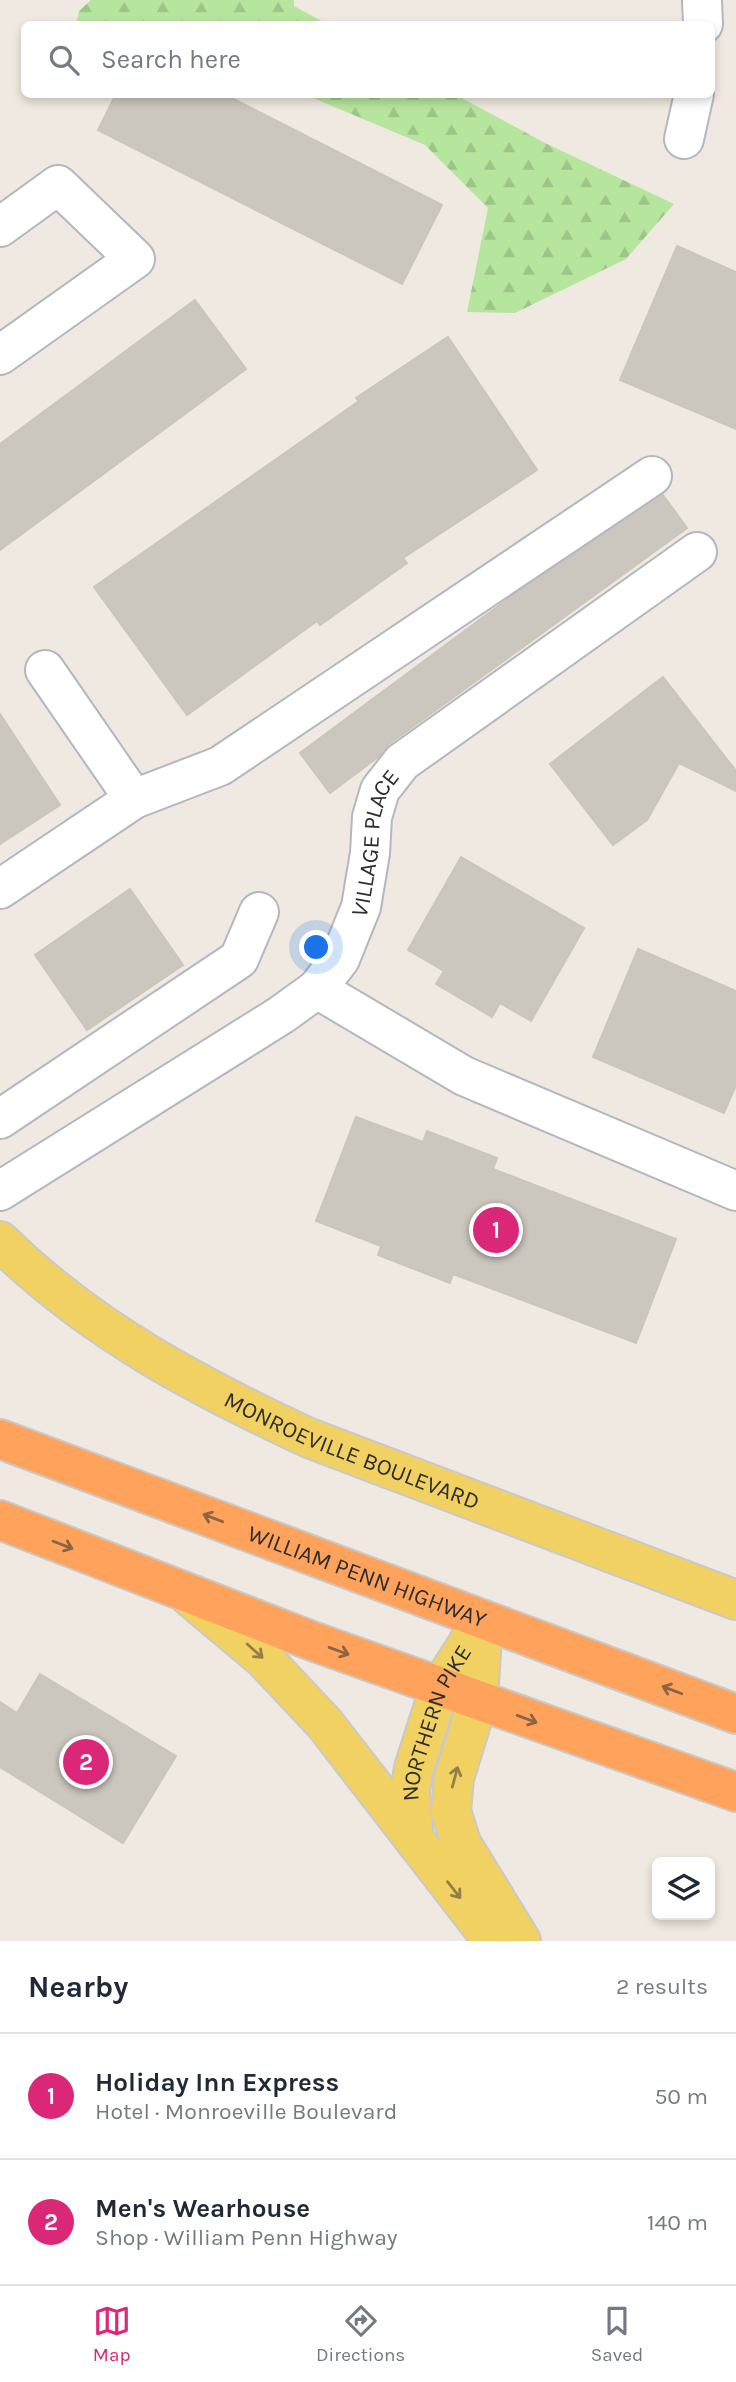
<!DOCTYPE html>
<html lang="en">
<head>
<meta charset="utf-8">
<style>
  body { margin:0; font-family:Karla,sans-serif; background:#f6f6f7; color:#1f2937 }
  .controls { position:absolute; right:21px; bottom:21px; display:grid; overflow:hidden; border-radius:10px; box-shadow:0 4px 10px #0003 }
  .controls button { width:63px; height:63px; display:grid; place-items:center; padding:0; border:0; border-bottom:2px solid #e0e1e3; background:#fff; color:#1f2937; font:35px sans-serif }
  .you { position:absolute; left:317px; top:948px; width:24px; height:24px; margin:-18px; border:5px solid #fff; border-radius:50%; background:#1a73e8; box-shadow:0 0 0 10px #1a73e833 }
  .badge { display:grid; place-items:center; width:46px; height:46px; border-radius:50%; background:#db2777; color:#fff; font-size:23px; font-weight:700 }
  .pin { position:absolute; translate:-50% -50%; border:4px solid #fff; box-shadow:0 2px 7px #0006 }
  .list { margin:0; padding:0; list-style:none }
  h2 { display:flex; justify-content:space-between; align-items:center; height:91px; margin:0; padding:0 28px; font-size:30px }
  h2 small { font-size:23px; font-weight:400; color:#747a83 }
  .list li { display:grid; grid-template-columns:46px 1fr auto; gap:21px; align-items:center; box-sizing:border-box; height:126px; padding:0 28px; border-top:2px solid #e0e1e3 }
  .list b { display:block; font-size:26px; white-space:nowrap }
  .list p { margin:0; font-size:23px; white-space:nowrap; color:#747a83 }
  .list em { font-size:23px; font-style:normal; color:#747a83 }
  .icon { flex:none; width:38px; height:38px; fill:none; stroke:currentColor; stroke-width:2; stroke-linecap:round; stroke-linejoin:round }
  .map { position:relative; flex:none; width:736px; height:1941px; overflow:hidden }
  .search { position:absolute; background:#fff; box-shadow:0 4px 10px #0003; left:21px; right:21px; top:21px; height:77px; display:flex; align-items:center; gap:18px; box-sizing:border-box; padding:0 24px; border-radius:10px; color:#747a83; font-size:26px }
  .sheet { height:343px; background:#fff }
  nav { display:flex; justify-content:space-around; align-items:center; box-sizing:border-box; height:98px; border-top:2px solid #e0e1e3; background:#fff; font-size:19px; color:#747a83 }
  nav a { display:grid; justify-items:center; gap:4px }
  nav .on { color:#db2777 }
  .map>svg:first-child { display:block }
  .forest { fill:url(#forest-firs) }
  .building { fill:#cbc7bf; stroke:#cbc5ba; stroke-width:2 }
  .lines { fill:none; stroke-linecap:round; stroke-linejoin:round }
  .minor-casing { stroke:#b4b7c1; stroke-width:42 }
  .major-casing { stroke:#c9c9c9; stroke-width:42 }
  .highway-casing { stroke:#c9c9c9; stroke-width:42 }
  .minor { stroke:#fff; stroke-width:38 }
  .major { stroke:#f2d163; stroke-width:38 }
  .highway { stroke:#ffa35c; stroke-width:38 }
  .oneway { stroke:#8c6343 }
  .oneway2 { stroke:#908048 }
  .labels { text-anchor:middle; stroke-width:5; stroke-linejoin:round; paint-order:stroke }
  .street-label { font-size:23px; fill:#2e2e2e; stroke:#fff }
</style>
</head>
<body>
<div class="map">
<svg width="736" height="1941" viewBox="0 0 736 1941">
  <defs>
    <pattern id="forest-firs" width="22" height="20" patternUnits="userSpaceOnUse" patternTransform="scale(1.75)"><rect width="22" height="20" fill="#b6e59e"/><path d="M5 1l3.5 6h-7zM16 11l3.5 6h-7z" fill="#9dc588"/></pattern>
  </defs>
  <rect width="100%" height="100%" fill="#efe9e1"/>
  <!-- forest -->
  <g class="forest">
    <path d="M91 0H294V6L327 24H76L79 11Z"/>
    <path d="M306 95H456L547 144 674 204 626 259 515 313 467 312 488 208 425 145Z"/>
  </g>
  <!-- building -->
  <g class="building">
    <path d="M116 94H224L442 205 402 284 98 130Z"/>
    <path d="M677 246 736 272V429L620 380Z"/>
    <path d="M195 300 246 369 0 550V444Z"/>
    <path d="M448 337 537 470 403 558 407 563 320 625 317 621 187 715 94 587 359 401 356 398Z"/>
    <path d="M663 495 687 528 389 744 378 757 330 793 300 753 513 595Z"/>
    <path d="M663 677 736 771V791L679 763 647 820 613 845 550 764Z"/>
    <path d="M0 714 60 805 0 844Z"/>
    <path d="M461 857 584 928 531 1021 500 1003 492 1017 436 984 444 971 408 950Z"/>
    <path d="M130 889 183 965 87 1030 35 955Z"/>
    <path d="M638 949 736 991V1085L724 1113 593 1057Z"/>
    <path d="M356 1117 423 1142 427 1131 497 1158 493 1169 676 1239 636 1343 453 1274 450 1283 378 1255 381 1246 316 1221Z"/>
    <path d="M40 1674 176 1756 123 1843 0 1767V1702L17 1713Z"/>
  </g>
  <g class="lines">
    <defs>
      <g id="minor">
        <path d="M702 0 703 24"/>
        <path d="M684 139 694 94"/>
        <path d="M0 227 58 185 135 259 0 355"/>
        <path d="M45 670 134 799"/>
        <path d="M0 889 134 799 220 766 652 476"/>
        <path d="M317 989 464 1076 736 1191"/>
        <path d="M0 1119 239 959 259 912"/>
        <path id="s1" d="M0 1191 281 1015 317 989 340 959 361 907 370 853 372 817 380 790 402 762 697 552"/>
      </g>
      <g id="major">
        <path id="s2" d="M0 1241C89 1329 197 1386 309 1438L736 1600"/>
        <path d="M190 1597 264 1659 325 1724 493 1941"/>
        <path d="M483 1620 478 1701 454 1778 451 1811 461 1843 521 1941"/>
        <path id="s3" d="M414 1839 410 1791 414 1768 440 1687 481 1623"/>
      </g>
      <g id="highway">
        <path id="s4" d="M0 1439 736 1714"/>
        <path d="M0 1520 312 1641 736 1792"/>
      </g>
    </defs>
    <!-- minor casing -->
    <use href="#minor" class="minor-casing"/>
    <!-- major casing -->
    <use href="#major" class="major-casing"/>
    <!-- highway casing -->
    <use href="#highway" class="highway-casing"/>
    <!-- minor -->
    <use href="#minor" class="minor"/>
    <!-- major -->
    <use href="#major" class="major"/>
    <!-- highway -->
    <use href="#highway" class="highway"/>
  </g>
  <!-- one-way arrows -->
  <defs><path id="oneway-shaft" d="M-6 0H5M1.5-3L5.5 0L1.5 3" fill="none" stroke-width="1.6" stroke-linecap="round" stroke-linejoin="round" transform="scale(1.75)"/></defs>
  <g class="oneway">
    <use href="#oneway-shaft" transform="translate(213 1518) rotate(-159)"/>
    <use href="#oneway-shaft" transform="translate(63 1545) rotate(21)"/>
    <use href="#oneway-shaft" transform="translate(339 1651) rotate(20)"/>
    <use href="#oneway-shaft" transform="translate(672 1690) rotate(-159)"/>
    <use href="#oneway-shaft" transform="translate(527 1719) rotate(20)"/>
  </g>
  <g class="oneway2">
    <use href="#oneway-shaft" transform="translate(255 1651) rotate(42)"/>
    <use href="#oneway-shaft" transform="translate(455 1777) rotate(-75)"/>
    <use href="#oneway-shaft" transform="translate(454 1890) rotate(52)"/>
  </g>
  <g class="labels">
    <!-- street labels -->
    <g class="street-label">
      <text dy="8" stroke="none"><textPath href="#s1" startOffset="536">VILLAGE PLACE</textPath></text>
      <text dy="8" stroke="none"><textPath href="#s2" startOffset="413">MONROEVILLE BOULEVARD</textPath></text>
      <text dy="8" stroke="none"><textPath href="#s4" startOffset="392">WILLIAM PENN HIGHWAY</textPath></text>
      <text dy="8" stroke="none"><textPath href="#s3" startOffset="121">NORTHERN PIKE</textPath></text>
    </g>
  </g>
</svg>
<div class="controls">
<button><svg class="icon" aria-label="layers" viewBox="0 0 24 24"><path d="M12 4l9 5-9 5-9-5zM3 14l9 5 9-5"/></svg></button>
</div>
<div class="you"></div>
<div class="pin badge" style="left:496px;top:1230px">1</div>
<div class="pin badge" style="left:86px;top:1762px">2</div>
<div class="search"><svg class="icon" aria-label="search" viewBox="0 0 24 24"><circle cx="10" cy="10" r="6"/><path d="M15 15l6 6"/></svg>Search here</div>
</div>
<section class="sheet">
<h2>Nearby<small>2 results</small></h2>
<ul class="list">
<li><span class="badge">1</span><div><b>Holiday Inn Express</b><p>Hotel · Monroeville Boulevard</p></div><em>50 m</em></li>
<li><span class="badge">2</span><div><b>Men's Wearhouse</b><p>Shop · William Penn Highway</p></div><em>140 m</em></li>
</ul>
</section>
<nav>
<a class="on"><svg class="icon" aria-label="map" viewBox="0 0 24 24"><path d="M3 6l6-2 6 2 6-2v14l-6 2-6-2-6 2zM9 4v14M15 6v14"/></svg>Map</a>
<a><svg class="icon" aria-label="directions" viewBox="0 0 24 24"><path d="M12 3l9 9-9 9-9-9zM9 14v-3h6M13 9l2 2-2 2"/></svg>Directions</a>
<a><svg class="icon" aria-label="saved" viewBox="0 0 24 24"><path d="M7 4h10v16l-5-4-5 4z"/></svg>Saved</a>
</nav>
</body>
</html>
